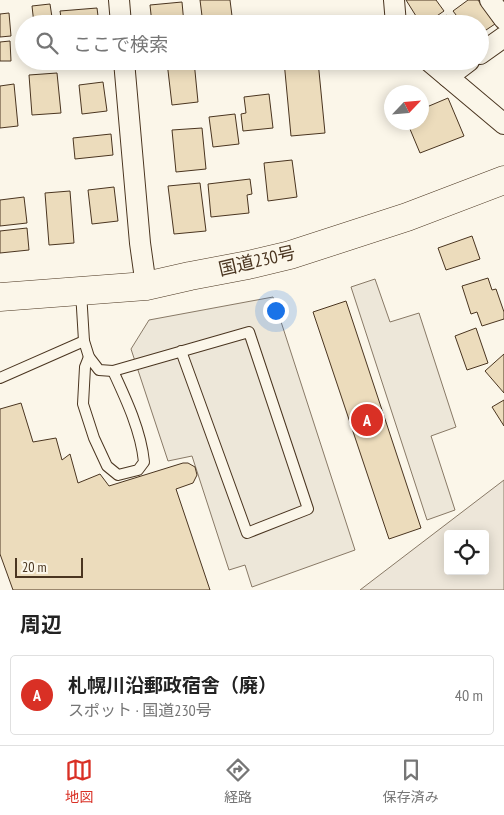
<!DOCTYPE html>
<html lang="ja">
<head>
<meta charset="utf-8">
<style>
  body { margin:0; font-family:"PT Sans Narrow","Noto Sans JP",sans-serif; background:#f2f2f2; color:#222 }
  .controls { position:absolute; right:15px; bottom:15px; display:grid; overflow:hidden; border-radius:5px; box-shadow:0 2px 12px #0003 }
  .controls button { width:45px; height:45px; display:grid; place-items:center; padding:0; border:0; border-bottom:1px solid #e0e0e0; background:#fff; color:#222; font:25px sans-serif }
  .compass { position:absolute; left:384px; top:85px; width:45px; height:45px; border-radius:50%; background:#fff; box-shadow:0 2px 12px #0003; rotate:64deg }
  .scale { position:absolute; left:15px; bottom:12px; width:68px; box-sizing:border-box; padding-left:5px; border:2px solid #4a3520; border-top:0; font-size:14px; line-height:18px; white-space:nowrap; color:#4a3520; -webkit-text-stroke:4px #fbf6e9; paint-order:stroke }
  .you { position:absolute; left:275px; top:310px; width:18px; height:18px; margin:-12px; border:4px solid #fff; border-radius:50%; background:#1a73e8; box-shadow:0 0 0 8px #1a73e833 }
  .badge { display:grid; place-items:center; width:32px; height:32px; border-radius:50%; background:#d93025; color:#fff; font-size:16px; font-weight:700 }
  .pin { position:absolute; translate:-50% -50%; border:2px solid #fff; box-shadow:0 1px 5px #0006 }
  .list { margin:0; padding:0; list-style:none }
  h2 { display:flex; justify-content:space-between; align-items:center; height:65px; margin:0; padding:0 20px; font-size:21px }
  h2 small { font-size:16px; font-weight:400; color:#767676 }
  .list li { display:grid; grid-template-columns:32px 1fr auto; gap:15px; align-items:center; box-sizing:border-box; height:80px; margin:0 10px 10px; padding:0 10px; border:1px solid #e0e0e0; border-radius:5px }
  .list b { display:block; font-size:19px; white-space:nowrap }
  .list p { margin:0; font-size:16px; white-space:nowrap; color:#767676 }
  .list em { font-size:16px; font-style:normal; color:#767676 }
  .icon { flex:none; width:28px; height:28px; fill:none; stroke:currentColor; stroke-width:2; stroke-linecap:round; stroke-linejoin:round }
  .map { position:relative; flex:none; width:504px; height:590px; overflow:hidden }
  .search { position:absolute; background:#fff; box-shadow:0 2px 12px #0003; left:15px; right:15px; top:15px; height:55px; display:flex; align-items:center; gap:12px; box-sizing:border-box; padding:0 18px; border-radius:28px; color:#767676; font-size:19px }
  .sheet { height:155px; background:#fff }
  nav { display:flex; justify-content:space-around; align-items:center; box-sizing:border-box; height:70px; border-top:1px solid #e0e0e0; background:#fff; font-size:14px; color:#767676 }
  nav a { display:grid; justify-items:center; gap:2px }
  nav .on { color:#d93025 }
  .map>svg:first-child { display:block }
  .green { fill:#ede6d9; stroke:#887966; fill-rule:evenodd }
  .parking { fill:#ede7d9; stroke:#887966 }
  .building { fill:#ecdcbc; stroke:#4a3520 }
  .lines { fill:none; stroke-linecap:round; stroke-linejoin:round }
  .lane-casing { stroke:#4a3520; stroke-width:12 }
  .street-casing { stroke:#4a3520; stroke-width:22 }
  .highway-casing { stroke:#4a3520; stroke-width:29 }
  .lane { stroke:#fbf6e9; stroke-width:10 }
  .street { stroke:#fbf6e9; stroke-width:20 }
  .highway { stroke:#fbf6e9; stroke-width:28 }
  .labels { text-anchor:middle; stroke-width:4; stroke-linejoin:round; paint-order:stroke }
  .street-label { font-size:18px; fill:#4a3520; stroke:#fbf6e9 }
</style>
</head>
<body>
<div class="map">
<svg width="504" height="590" viewBox="0 0 504 590">
  <rect width="100%" height="100%" fill="#fbf6e9"/>
  <!-- green -->
  <path class="green" d="M504 480V590H360ZM448 534H485V571H448Z"/>
  <!-- parking -->
  <g class="parking">
    <path d="M375 279 390 322 419 313 456 427 431 436 455 510 427 520 351 287Z"/>
    <path d="M273 297 355 550 252 587 245 565 229 570 192 456 168 461 131 349 149 320Z"/>
  </g>
  <!-- building -->
  <g class="building">
    <path d="M200 0H230L233 24H203Z"/>
    <path d="M406 0H436L444 11 425 24H421Z"/>
    <path d="M468 0H478L495 24 480 34V24H463L453 11Z"/>
    <path d="M182 2 184 24H152L150 5Z"/>
    <path d="M50 4 53 24H34L32 6Z"/>
    <path d="M97 8 99 24H62L60 11Z"/>
    <path d="M9 13 11 36 0 37V14Z"/>
    <path d="M447 15 453 24H435Z"/>
    <path d="M10 41 11 61H0V42Z"/>
    <path d="M65 61H87V66L65 68Z"/>
    <path d="M177 61H194L198 102 172 105 167 62Z"/>
    <path d="M284 61H318L325 133 291 136Z"/>
    <path d="M57 73 61 113 32 115 29 75Z"/>
    <path d="M103 82 107 111 82 114 79 85Z"/>
    <path d="M14 84 18 126 0 128V86Z"/>
    <path d="M269 94 273 128 243 131 241 114 246 113 244 97Z"/>
    <path d="M448 98 464 136 420 153 407 122H422V109Z"/>
    <path d="M235 114 239 144 213 147 209 117Z"/>
    <path d="M202 128 206 169 176 172 172 130Z"/>
    <path d="M111 134 113 155 75 159 73 138Z"/>
    <path d="M292 160 297 197 268 201 264 163Z"/>
    <path d="M250 179 252 194 247 195 249 213 211 217 208 184Z"/>
    <path d="M200 183 206 231 174 234 168 186Z"/>
    <path d="M114 187 118 221 92 224 88 190Z"/>
    <path d="M70 191 74 243 49 245 45 193Z"/>
    <path d="M24 197 27 223 0 226V200Z"/>
    <path d="M27 228 29 250 0 253V231Z"/>
    <path d="M472 236 480 259 446 270 438 248Z"/>
    <path d="M488 278 492 290 496 289 504 312V319L482 326 477 312 471 314 462 286Z"/>
    <path d="M346 301 421 528 389 539 313 312Z"/>
    <path d="M476 328 488 363 467 370 455 336Z"/>
    <path d="M504 354V393L485 371Z"/>
    <path d="M504 400V426L492 407Z"/>
    <path d="M21 403 33 442 56 438 62 460 70 454 78 483 100 474 109 486 183 463H188L195 467 197 475 193 483 176 489 210 590H13L0 554V409Z"/>
  </g>
  <g class="lines">
    <defs>
      <g id="lane">
        <path d="M81 292 84 341 89 357 99 370 113 371 249 332 308 509 247 533 181 351"/>
        <path d="M89 357 85 367 83 404 94 438 107 466 118 475 138 470 144 462C141 431 126 399 113 371"/>
        <path d="M0 378 84 341"/>
      </g>
      <g id="street">
        <path d="M119 0 121 24"/>
        <path d="M394 0 396 24"/>
        <path d="M490 0 504 19"/>
        <path d="M480 54 504 37"/>
        <path d="M124 61 140 243 146 286"/>
        <path d="M429 61 504 124"/>
        <path d="M448 77 469 61"/>
      </g>
      <path id="highway" d="M0 297 146 286 190 276 248 265 290 255 407 217 504 180"/>
    </defs>
    <!-- lane casing -->
    <use href="#lane" class="lane-casing"/>
    <!-- street casing -->
    <use href="#street" class="street-casing"/>
    <!-- highway casing -->
    <use href="#highway" class="highway-casing"/>
    <!-- lane -->
    <use href="#lane" class="lane"/>
    <!-- street -->
    <use href="#street" class="street"/>
    <!-- highway -->
    <use href="#highway" class="highway"/>
  </g>
  <g class="labels">
    <!-- street labels -->
    <g class="street-label">
      <text transform="translate(257 261) rotate(-13)" y="6">国道230号</text>
    </g>
  </g>
</svg>
<div class="controls">
<button><svg class="icon" aria-label="locate" viewBox="0 0 24 24"><circle cx="12" cy="12" r="6"/><path d="M12 2v4M12 18v4M2 12h4M18 12h4"/></svg></button>
</div>
<svg class="compass" viewBox="-18 -18 36 36"><path d="M0-13l5 13h-10z" fill="#e53935"/><path d="M0 13l5-13h-10z" fill="#767676"/></svg>
<div class="scale">20 m</div>
<div class="you"></div>
<div class="pin badge" style="left:367px;top:420px">A</div>
<div class="search"><svg class="icon" aria-label="search" viewBox="0 0 24 24"><circle cx="10" cy="10" r="6"/><path d="M15 15l6 6"/></svg>ここで検索</div>
</div>
<section class="sheet">
<h2>周辺<small></small></h2>
<ul class="list">
<li><span class="badge">A</span><div><b>札幌川沿郵政宿舎（廃）</b><p>スポット · 国道230号</p></div><em>40 m</em></li>
</ul>
</section>
<nav>
<a class="on"><svg class="icon" aria-label="map" viewBox="0 0 24 24"><path d="M3 6l6-2 6 2 6-2v14l-6 2-6-2-6 2zM9 4v14M15 6v14"/></svg>地図</a>
<a><svg class="icon" aria-label="directions" viewBox="0 0 24 24"><path d="M12 3l9 9-9 9-9-9zM9 14v-3h6M13 9l2 2-2 2"/></svg>経路</a>
<a><svg class="icon" aria-label="saved" viewBox="0 0 24 24"><path d="M7 4h10v16l-5-4-5 4z"/></svg>保存済み</a>
</nav>
</body>
</html>
